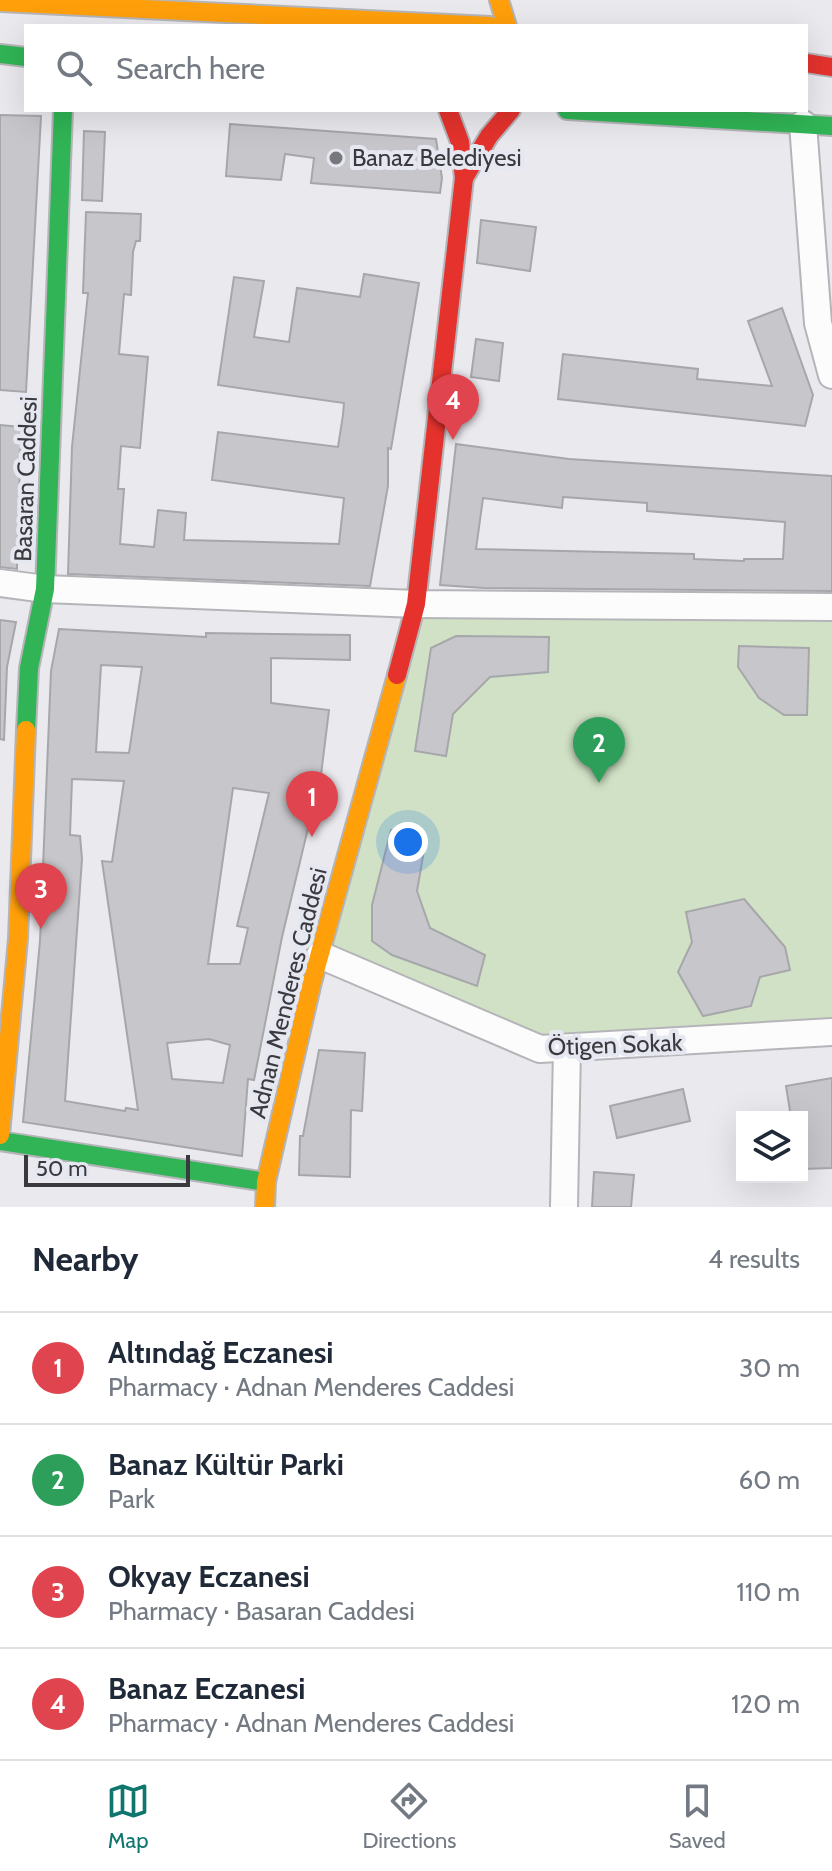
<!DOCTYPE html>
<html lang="en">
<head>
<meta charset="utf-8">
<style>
  body { margin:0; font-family:Cabin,sans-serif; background:#f6f6f7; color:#1f2937 }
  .controls { position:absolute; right:24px; bottom:24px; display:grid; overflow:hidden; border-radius:0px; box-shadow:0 8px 32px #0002 }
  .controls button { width:72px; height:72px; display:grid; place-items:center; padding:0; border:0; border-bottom:2px solid #e0e1e3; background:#fff; color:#1f2937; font:40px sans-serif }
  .scale { position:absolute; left:24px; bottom:20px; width:166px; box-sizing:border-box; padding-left:8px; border:4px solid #3a3a3e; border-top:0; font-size:22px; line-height:28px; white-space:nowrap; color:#3a3a3e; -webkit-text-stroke:6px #e6e8f1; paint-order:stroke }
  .you { position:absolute; left:408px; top:842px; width:28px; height:28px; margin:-20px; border:6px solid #fff; border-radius:50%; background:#1a73e8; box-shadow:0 0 0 12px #1a73e833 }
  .badge { display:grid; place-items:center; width:52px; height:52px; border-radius:50%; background:#0f766e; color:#fff; font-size:26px; font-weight:700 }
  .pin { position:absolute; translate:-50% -66px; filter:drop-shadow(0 2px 4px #0008) }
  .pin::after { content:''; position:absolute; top:42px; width:28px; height:24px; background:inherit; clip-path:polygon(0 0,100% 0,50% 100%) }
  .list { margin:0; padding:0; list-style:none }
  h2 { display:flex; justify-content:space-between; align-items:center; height:104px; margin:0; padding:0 32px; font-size:34px }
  h2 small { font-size:26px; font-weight:400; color:#747a83 }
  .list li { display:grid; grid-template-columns:52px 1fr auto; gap:24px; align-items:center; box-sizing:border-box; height:112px; padding:0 32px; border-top:2px solid #e0e1e3 }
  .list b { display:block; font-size:30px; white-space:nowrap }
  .list p { margin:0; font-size:26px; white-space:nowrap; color:#747a83 }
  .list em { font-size:26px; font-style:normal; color:#747a83 }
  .icon { flex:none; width:44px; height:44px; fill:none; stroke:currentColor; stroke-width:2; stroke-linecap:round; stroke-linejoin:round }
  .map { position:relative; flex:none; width:832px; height:1207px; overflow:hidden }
  .search { position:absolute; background:#fff; box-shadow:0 8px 32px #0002; left:24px; right:24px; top:24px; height:88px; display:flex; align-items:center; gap:20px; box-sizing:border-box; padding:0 28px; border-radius:0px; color:#747a83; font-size:30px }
  .sheet { height:552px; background:#fff }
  nav { display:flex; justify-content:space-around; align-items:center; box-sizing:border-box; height:112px; border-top:2px solid #e0e1e3; background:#fff; font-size:22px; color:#747a83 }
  nav a { display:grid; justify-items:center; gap:4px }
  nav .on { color:#0f766e }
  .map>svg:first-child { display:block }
  .green { fill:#d0e1c5 }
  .building { fill:#c7c7cb; stroke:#a6a7ab; stroke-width:2; fill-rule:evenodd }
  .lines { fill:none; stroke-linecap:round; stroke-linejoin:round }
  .street-casing { stroke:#b5b5b9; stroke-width:30 }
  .fast-casing { stroke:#b5b5b9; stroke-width:22 }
  .slow-casing { stroke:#b5b5b9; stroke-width:22 }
  .jam-casing { stroke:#b5b5b9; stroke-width:22 }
  .street { stroke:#fcfcfc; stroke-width:26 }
  .fast { stroke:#30b455; stroke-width:18 }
  .slow { stroke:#ff9f0a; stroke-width:18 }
  .jam { stroke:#e5322d; stroke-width:18 }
  .poi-dot { fill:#77777c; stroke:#e6e8f1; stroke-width:3 }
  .labels { text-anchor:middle; stroke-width:8; stroke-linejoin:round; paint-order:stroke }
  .poi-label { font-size:24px; fill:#3a3a3e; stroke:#e6e8f1; text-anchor:start }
  .street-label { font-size:24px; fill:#3a3a3e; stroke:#e6e8f1 }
</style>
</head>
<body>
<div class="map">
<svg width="832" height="1207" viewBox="0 0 832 1207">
  <rect width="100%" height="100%" fill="#e9e9ee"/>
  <!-- green -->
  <path class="green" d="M416 604 832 612V1018L540 1049 320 955Z"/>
  <!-- building -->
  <g class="building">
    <path d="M0 115 41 116 26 392 0 390Z"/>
    <path d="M230 124 436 139 442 178 440 193 311 183 314 158 285 154 281 180 226 176Z"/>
    <path d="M84 131 105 132 102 201 82 200Z"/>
    <path d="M86 212 141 214 140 241H136L133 252 131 295 124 294 119 354 148 357 140 448 121 446 118 489H124L120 544 154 547 158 510 186 513 184 540 339 544 344 498 212 480 218 432 338 447 343 415 344 403 218 385 234 277 264 281 254 337 289 342 297 288 360 297 364 274 419 283 391 449 388 448V486L370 586 68 574 72 447 88 293H83Z"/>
    <path d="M481 220 536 227 530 271 477 263Z"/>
    <path d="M782 308 813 395 805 426 558 399 563 354 698 369 697 379 772 386 748 321Z"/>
    <path d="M476 339 503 343 499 381 471 377Z"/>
    <path d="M0 425 21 427 17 569 0 567Z"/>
    <path d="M456 444 569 459 832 476V591L484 588 440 585ZM563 497 647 503V511L785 522 783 559H744V561L694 559V554L476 549 483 498 562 508Z"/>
    <path d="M0 620 16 622 7 667 4 740 0 739Z"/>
    <path d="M59 629 206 637V633L350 635V660L271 658V703L329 710 318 799H315L282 937 254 1080 248 1079 242 1156 23 1122 40 941 51 671ZM101 665 142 667 129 753 96 752ZM72 779 124 781 112 862 102 861 138 1110 126 1108 125 1111 65 1101 82 859 80 836 70 835ZM233 788 269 793 237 926 248 928 240 964H208ZM209 1039 230 1045 223 1083 172 1079 167 1043Z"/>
    <path d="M456 636 549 637 548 672 490 677 453 714 446 756 415 751 431 648Z"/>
    <path d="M739 646 809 648 807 715H784L759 698 738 667Z"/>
    <path d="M391 830 426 839 417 891 430 928 485 955 477 986 392 955 372 941V905Z"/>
    <path d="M744 899 785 947 790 970 760 977 751 1006 703 1016 678 972 692 942 686 912Z"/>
    <path d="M319 1050 365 1053 362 1111 351 1110 350 1177 299 1175 300 1136H303Z"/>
    <path d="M832 1078V1168L802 1169V1117H791L786 1086Z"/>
    <path d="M683 1089 690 1121 617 1138 610 1106Z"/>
    <path d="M594 1172 634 1175 631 1207H592Z"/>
  </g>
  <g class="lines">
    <defs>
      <g id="street">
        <path d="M803 124 818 323 832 375"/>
        <path d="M0 583 45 589 416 604 832 607"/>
        <path d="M320 955 540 1049 832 1032"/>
        <path d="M564 1207 567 1048"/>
      </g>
      <g id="fast">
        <path d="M0 54 26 57"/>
        <path d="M567 110 832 126"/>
        <path d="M26 730 29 668 45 589 63 110"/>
        <path d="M0 1141 266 1182"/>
      </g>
      <g id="slow">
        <path d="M499 0 507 26"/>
        <path d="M0 2 490 26"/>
        <path d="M0 1135 18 939 26 730"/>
        <path d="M265 1207 266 1182 312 982 397 675"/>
      </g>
      <g id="jam">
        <path d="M806 63 832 67"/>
        <path d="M464 178 489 136 511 110"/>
        <path d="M397 675 416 604 464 178 460 142 448 110"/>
      </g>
    </defs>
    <!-- street casing -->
    <use href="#street" class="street-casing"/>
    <!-- fast casing -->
    <use href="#fast" class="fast-casing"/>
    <!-- slow casing -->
    <use href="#slow" class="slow-casing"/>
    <!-- jam casing -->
    <use href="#jam" class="jam-casing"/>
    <!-- street -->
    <use href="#street" class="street"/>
    <!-- fast -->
    <use href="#fast" class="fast"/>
    <!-- slow -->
    <use href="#slow" class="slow"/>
    <!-- jam -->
    <use href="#jam" class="jam"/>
  </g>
  <!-- markers -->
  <circle class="poi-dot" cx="336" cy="158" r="8"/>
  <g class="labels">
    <!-- poi labels -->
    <g class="poi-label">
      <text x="352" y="166">Banaz Belediyesi</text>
    </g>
    <!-- street labels -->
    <g class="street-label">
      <text transform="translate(26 479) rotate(-88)" y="8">Basaran Caddesi</text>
      <text transform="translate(288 993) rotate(-76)" y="8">Adnan Menderes Caddesi</text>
      <text transform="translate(615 1045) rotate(-2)" y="8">Ötigen Sokak</text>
    </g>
  </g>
</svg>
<div class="controls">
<button><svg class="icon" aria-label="layers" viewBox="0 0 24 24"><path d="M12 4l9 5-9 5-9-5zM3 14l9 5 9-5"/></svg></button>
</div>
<div class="scale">50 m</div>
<div class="you"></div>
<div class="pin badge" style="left:312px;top:837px;background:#e0444e">1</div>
<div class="pin badge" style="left:599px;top:783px;background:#2e9e5b">2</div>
<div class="pin badge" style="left:41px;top:929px;background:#e0444e">3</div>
<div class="pin badge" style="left:453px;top:440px;background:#e0444e">4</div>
<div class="search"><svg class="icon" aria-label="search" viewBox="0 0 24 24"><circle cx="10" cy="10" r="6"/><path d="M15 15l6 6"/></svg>Search here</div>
</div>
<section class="sheet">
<h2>Nearby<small>4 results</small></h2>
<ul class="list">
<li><span class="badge" style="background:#e0444e">1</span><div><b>Altındağ Eczanesi</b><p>Pharmacy · Adnan Menderes Caddesi</p></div><em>30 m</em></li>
<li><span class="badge" style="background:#2e9e5b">2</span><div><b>Banaz Kültür Parki</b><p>Park</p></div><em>60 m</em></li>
<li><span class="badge" style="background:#e0444e">3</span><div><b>Okyay Eczanesi</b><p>Pharmacy · Basaran Caddesi</p></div><em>110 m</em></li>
<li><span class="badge" style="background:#e0444e">4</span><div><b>Banaz Eczanesi</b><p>Pharmacy · Adnan Menderes Caddesi</p></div><em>120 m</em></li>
</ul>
</section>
<nav>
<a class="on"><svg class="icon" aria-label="map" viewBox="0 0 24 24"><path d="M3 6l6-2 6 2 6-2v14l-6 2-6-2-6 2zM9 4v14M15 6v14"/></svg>Map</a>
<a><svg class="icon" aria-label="directions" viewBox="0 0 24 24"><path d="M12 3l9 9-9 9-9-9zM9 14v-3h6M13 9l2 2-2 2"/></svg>Directions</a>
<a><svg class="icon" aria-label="saved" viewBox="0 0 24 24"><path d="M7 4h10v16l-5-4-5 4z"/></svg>Saved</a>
</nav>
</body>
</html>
